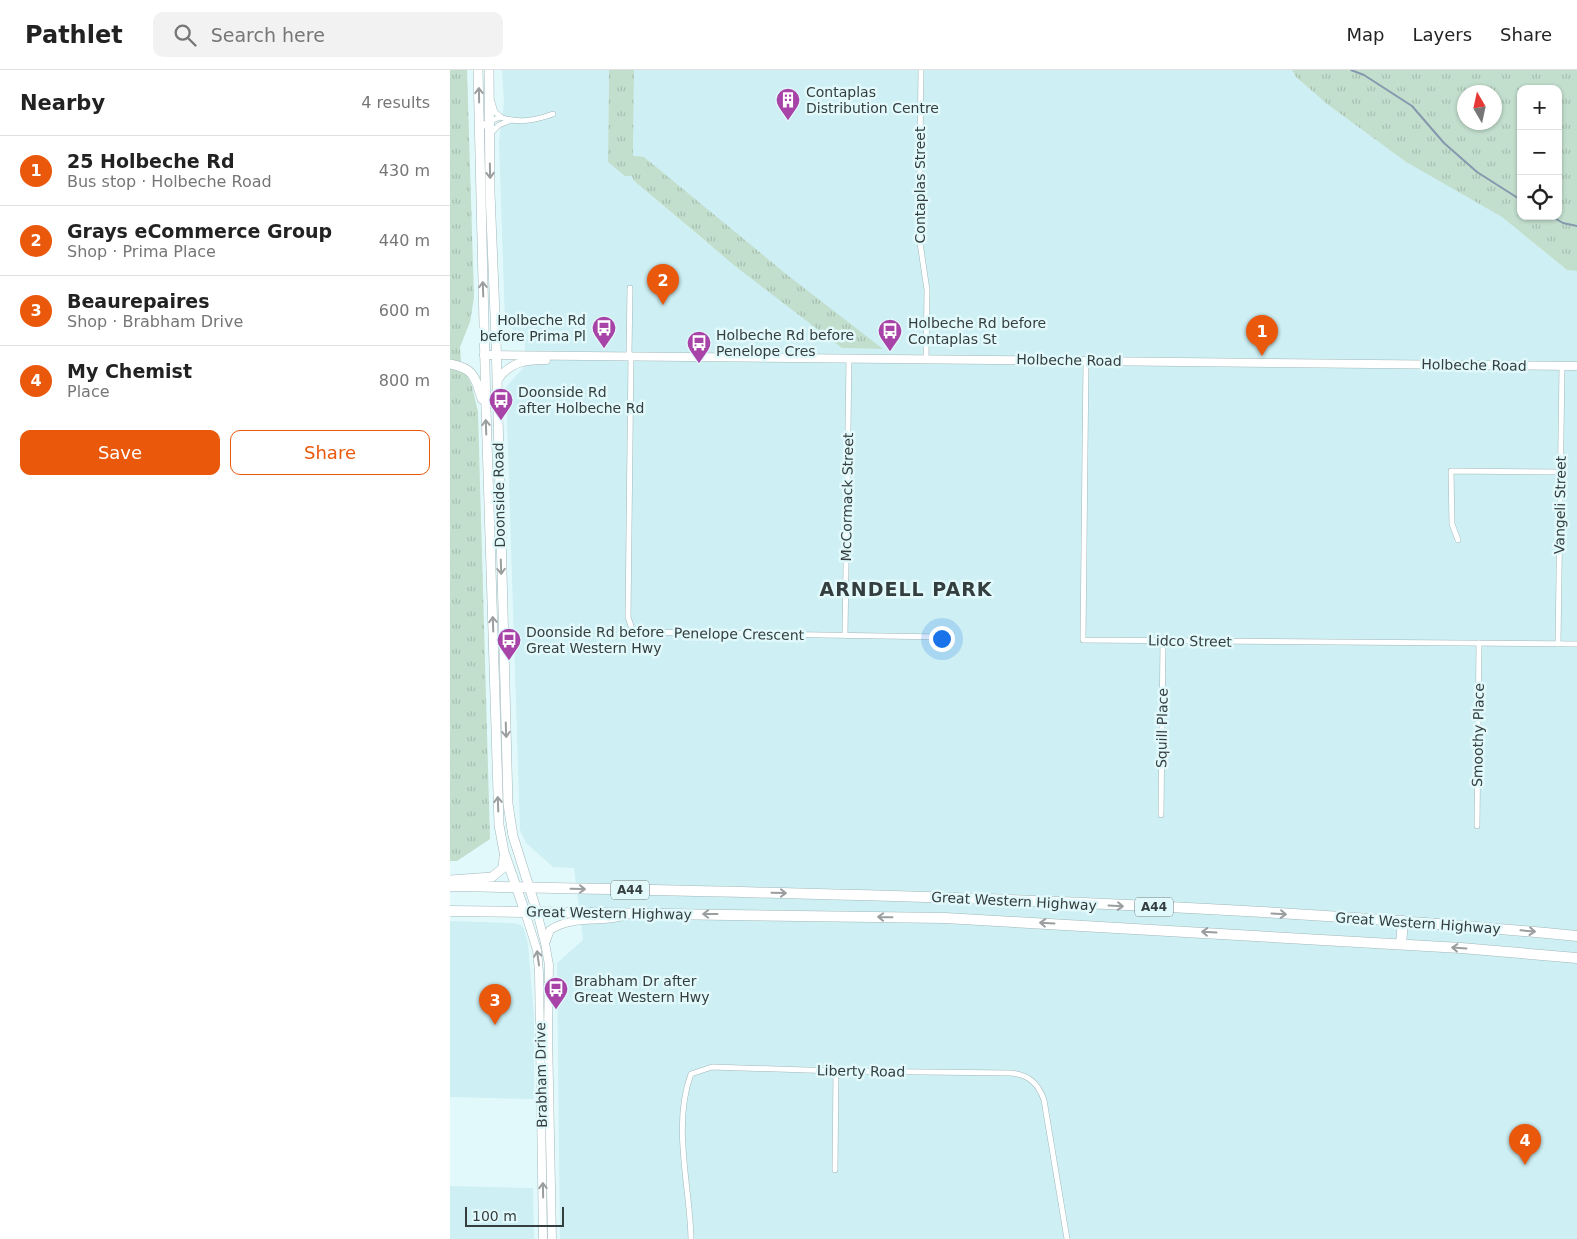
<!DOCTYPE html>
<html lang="en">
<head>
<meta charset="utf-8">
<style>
  body { margin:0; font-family:"DejaVu Sans",sans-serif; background:#f2f2f2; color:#222 }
  .controls { position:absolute; right:15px; top:15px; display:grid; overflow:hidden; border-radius:10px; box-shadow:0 1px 4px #0004 }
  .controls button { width:45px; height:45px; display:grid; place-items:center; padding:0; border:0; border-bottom:1px solid #e0e0e0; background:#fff; color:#222; font:25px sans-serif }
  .compass { position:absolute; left:1007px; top:15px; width:45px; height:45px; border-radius:50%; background:#fff; box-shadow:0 1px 4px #0004; rotate:351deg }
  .scale { position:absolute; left:15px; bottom:12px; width:99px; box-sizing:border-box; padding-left:5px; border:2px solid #353e3f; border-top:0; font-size:14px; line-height:18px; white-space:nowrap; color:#353e3f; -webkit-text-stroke:4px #e2f9fc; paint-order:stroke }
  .you { position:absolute; left:491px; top:568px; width:18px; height:18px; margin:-12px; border:4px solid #fff; border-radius:50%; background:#1a73e8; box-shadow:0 0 0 8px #1a73e833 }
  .badge { display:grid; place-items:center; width:32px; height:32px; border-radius:50%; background:#ea580c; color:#fff; font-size:16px; font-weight:700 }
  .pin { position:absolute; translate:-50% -41px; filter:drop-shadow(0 1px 2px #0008) }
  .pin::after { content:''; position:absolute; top:26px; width:18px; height:15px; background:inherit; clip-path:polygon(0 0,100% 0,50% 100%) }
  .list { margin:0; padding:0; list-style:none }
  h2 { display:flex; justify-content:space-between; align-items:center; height:65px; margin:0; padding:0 20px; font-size:21px }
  h2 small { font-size:16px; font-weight:400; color:#767676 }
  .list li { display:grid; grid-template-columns:32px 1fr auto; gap:15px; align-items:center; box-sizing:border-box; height:70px; padding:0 20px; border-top:1px solid #e0e0e0 }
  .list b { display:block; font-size:19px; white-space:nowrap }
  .list p { margin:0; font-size:16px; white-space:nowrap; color:#767676 }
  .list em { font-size:16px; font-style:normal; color:#767676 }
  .actions { display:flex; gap:10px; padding:15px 20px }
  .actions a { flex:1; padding:11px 0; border:1px solid #ea580c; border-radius:10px; text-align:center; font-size:18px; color:#ea580c }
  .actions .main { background:#ea580c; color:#fff }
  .icon { flex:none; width:28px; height:28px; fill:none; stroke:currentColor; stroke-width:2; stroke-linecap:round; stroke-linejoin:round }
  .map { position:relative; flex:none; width:1127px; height:1169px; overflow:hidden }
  header { display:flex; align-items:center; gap:30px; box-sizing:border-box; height:70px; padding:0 25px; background:#fff; border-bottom:1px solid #e0e0e0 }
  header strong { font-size:24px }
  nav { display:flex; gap:28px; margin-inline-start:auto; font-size:18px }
  .search { width:350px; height:45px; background:#f2f2f2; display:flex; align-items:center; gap:12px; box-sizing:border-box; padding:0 18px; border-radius:10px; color:#767676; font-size:19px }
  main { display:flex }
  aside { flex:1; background:#fff }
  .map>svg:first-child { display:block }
  .built { fill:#ceeff3 }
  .park { fill:url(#park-tufts); fill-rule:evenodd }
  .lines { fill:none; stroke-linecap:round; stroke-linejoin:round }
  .stream { stroke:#8698ad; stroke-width:2 }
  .street-casing { stroke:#a2b8bb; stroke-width:6 }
  .secondary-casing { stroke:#a2b8bb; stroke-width:9 }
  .primary-casing { stroke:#a2b8bb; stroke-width:10 }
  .highway-casing { stroke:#a2b8bb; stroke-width:11 }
  .street { stroke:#fff; stroke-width:5 }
  .secondary { stroke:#fff; stroke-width:8 }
  .primary { stroke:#fff; stroke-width:9 }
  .highway { stroke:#fff; stroke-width:10 }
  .oneway { stroke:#9a9e9f }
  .labels { text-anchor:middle; stroke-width:5; stroke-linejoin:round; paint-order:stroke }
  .shield { fill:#e2f9fc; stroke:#697678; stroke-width:1 }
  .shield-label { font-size:12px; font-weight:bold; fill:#353e3f }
  .poi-label { font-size:14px; fill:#353e3f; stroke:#e2f9fc; text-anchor:start }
  .street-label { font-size:14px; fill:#353e3f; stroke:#e2f9fc }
  .district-label { font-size:19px; font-weight:bold; letter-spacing:1px; fill:#353e3f; stroke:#e2f9fc }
</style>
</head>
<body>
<header>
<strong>Pathlet</strong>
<div class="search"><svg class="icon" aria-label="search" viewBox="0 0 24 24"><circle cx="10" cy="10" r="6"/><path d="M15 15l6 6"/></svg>Search here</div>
<nav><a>Map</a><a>Layers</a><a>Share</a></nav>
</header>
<main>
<aside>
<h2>Nearby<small>4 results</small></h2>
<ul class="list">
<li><span class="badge">1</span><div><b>25 Holbeche Rd</b><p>Bus stop · Holbeche Road</p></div><em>430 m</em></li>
<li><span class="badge">2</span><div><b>Grays eCommerce Group</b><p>Shop · Prima Place</p></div><em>440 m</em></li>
<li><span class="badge">3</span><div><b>Beaurepaires</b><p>Shop · Brabham Drive</p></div><em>600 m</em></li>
<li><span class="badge">4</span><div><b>My Chemist</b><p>Place</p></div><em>800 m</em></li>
</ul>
<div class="actions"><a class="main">Save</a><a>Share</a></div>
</aside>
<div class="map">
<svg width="1127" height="1169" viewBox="0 0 1127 1169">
  <defs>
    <pattern id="park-tufts" width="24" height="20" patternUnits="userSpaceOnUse" patternTransform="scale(1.25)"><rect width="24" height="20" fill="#c2decd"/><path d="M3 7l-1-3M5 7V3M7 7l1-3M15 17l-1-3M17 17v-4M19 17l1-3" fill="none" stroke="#a7c0b1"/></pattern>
  </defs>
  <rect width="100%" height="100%" fill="#e2f9fc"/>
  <!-- built -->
  <g class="built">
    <path d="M52 0H159L158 92 182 106 183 110 251 168 392 278 432 279 183 86 184 0H842L846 7 877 34 956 92 1052 147 1117 200 1127 201V1169H110L107 893 133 870 124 798 103 797 76 773 70 760 56 317 75 296V272L55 252 49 72 54 32Z"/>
    <path d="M0 851 63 853 71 855 74 859 78 874 84 946V1029L0 1027Z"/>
    <path d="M0 1116 83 1118 84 1169H0Z"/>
  </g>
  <!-- park -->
  <g class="park">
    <path d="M0 0H17L24 227 20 252 10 277 11 292 22 316 28 342 40 769 7 791H0Z"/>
    <path d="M159 0H184L183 86 194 87 336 204 433 279 392 278 285 196 183 110 182 106H175L158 92Z"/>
    <path d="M842 0H1127V201L1117 200 1052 147 956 92 877 34 846 7ZM1071 19H1108V146H1071ZM1014 22H1044V52H1014Z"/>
  </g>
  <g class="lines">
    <!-- stream -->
    <g class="stream">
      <path d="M901 0 914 5 962 36 994 73 1027 102 1071 130"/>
      <path d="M1101 146 1113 153 1127 156"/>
    </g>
    <defs>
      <g id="street">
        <path d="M471 0 469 166 477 220 476 289"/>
        <path d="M42 32 45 42 51 47"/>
        <path d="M31 60 34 54 50 47C68 54 86 50 103 44"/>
        <path d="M41 63 49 55 61 50"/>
        <path d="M179 285 180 218"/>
        <path d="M181 285 178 547 183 562 493 567"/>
        <path d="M636 290 633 570 1127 574"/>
        <path d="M1008 470 1002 454 1001 401 1111 402"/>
        <path d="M395 565 399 288"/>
        <path d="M1108 574 1112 296"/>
        <path d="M711 745 713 571"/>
        <path d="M1027 756 1029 573"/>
        <path d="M385 1100 386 1001"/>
        <path d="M241 1169C240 1116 222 1055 241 1004L262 997 386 1001 561 1003C579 1005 588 1013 594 1030L617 1169"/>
      </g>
      <g id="secondary">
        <path d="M34 285 1127 296"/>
        <path d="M47 311C59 292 75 290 96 290"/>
        <path d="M75 842 87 880 89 902 93 1169"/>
        <path d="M87 842 95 873 99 895 98 964 102 1169"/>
        <path d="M96 871 100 860C123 845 149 853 174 846"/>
      </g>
      <g id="primary">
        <path d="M28 0 36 339 49 755 54 782 75 842"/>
        <path d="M39 0 40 123 46 269 58 734 63 766 87 842"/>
        <path d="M0 294C25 299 25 307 32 329"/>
        <path d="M0 810 42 807 53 798 54 787"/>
      </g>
      <g id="highway">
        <path d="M0 816C376 823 753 830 1127 866"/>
        <path d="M0 841 495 848 1011 878 1127 888"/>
        <path d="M951 874 953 851"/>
      </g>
    </defs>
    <!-- street casing -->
    <use href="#street" class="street-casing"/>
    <!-- secondary casing -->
    <use href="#secondary" class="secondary-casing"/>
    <!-- primary casing -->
    <use href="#primary" class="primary-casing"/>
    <!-- highway casing -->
    <use href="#highway" class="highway-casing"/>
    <!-- street -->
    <use href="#street" class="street"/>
    <!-- secondary -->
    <use href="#secondary" class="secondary"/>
    <!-- primary -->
    <use href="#primary" class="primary"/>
    <!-- highway -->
    <use href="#highway" class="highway"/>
  </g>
  <!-- one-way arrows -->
  <defs><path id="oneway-shaft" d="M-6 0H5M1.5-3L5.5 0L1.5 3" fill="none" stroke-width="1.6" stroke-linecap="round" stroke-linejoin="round" transform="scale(1.25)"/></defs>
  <g class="oneway">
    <use href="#oneway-shaft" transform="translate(29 25) rotate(-91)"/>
    <use href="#oneway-shaft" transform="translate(40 101) rotate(89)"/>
    <use href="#oneway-shaft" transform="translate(33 219) rotate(-92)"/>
    <use href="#oneway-shaft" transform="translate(36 357) rotate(-92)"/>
    <use href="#oneway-shaft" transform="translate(51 497) rotate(88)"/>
    <use href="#oneway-shaft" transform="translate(43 554) rotate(-92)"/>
    <use href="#oneway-shaft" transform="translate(56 660) rotate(88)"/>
    <use href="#oneway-shaft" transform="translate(48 734) rotate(-92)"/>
    <use href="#oneway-shaft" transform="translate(128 819) rotate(1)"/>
    <use href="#oneway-shaft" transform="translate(329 823) rotate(1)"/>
    <use href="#oneway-shaft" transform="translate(666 836) rotate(3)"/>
    <use href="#oneway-shaft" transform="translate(260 844) rotate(-180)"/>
    <use href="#oneway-shaft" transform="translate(829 844) rotate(3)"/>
    <use href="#oneway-shaft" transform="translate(435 847) rotate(-179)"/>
    <use href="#oneway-shaft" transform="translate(597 853) rotate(-177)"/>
    <use href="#oneway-shaft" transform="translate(1078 861) rotate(5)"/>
    <use href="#oneway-shaft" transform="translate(759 862) rotate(-177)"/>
    <use href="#oneway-shaft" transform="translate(1009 878) rotate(-176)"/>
    <use href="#oneway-shaft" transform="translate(88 888) rotate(-98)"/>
    <use href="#oneway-shaft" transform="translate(93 1120) rotate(-91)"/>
  </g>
  <!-- icons -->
  <defs>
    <symbol id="building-pin" viewBox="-11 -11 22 30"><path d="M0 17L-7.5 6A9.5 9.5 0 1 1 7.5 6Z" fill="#a843a8" stroke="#e2f9fc"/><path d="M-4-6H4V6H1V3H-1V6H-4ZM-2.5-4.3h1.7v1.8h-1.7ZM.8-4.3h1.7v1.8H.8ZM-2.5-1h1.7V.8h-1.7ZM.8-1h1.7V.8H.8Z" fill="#fff"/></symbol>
    <symbol id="bus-pin" viewBox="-11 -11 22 30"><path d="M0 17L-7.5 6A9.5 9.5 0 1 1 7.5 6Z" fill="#a843a8" stroke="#e2f9fc"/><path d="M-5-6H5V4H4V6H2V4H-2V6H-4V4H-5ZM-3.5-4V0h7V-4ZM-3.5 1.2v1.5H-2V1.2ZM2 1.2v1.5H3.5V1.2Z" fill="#fff"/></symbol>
  </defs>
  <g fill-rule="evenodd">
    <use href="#building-pin" x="324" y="16" width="28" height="38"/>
    <use href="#bus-pin" x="140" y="244" width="28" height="38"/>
    <use href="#bus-pin" x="426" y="247" width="28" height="38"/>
    <use href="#bus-pin" x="235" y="259" width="28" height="38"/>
    <use href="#bus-pin" x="37" y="316" width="28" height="38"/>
    <use href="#bus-pin" x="45" y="556" width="28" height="38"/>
    <use href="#bus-pin" x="92" y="905" width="28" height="38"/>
  </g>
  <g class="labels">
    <!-- shield labels -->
    <g class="shield">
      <rect x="161" y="810.5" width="38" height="19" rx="4"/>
      <rect x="685" y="827.5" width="38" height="19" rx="4"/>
    </g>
    <g class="shield-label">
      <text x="180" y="824">A44</text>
      <text x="704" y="841">A44</text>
    </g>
    <!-- poi labels -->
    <g class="poi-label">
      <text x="356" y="27">Contaplas<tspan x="356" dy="16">Distribution Centre</tspan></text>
      <text x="136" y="255" text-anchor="end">Holbeche Rd<tspan x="136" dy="16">before Prima Pl</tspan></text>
      <text x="458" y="258">Holbeche Rd before<tspan x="458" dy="16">Contaplas St</tspan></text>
      <text x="266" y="270">Holbeche Rd before<tspan x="266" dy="16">Penelope Cres</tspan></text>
      <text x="68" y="327">Doonside Rd<tspan x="68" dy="16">after Holbeche Rd</tspan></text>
      <text x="76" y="567">Doonside Rd before<tspan x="76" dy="16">Great Western Hwy</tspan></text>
      <text x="124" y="916">Brabham Dr after<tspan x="124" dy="16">Great Western Hwy</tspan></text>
    </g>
    <!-- street labels -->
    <g class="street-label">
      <text transform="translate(470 115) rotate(-90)" y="5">Contaplas Street</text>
      <text transform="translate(619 290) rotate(1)" y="5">Holbeche Road</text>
      <text transform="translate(1024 295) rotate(1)" y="5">Holbeche Road</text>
      <text transform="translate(49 425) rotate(-91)" y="5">Doonside Road</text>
      <text transform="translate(397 427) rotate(-89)" y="5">McCormack Street</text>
      <text transform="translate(1110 435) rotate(-89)" y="5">Vangeli Street</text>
      <text transform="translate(289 564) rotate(1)" y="5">Penelope Crescent</text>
      <text transform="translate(740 571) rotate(1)" y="5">Lidco Street</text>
      <text transform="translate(712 658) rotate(-89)" y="5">Squill Place</text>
      <text transform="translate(1028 665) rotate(-89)" y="5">Smoothy Place</text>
      <text transform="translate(564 831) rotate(3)" y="5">Great Western Highway</text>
      <text transform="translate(159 843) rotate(1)" y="5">Great Western Highway</text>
      <text transform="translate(968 853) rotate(4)" y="5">Great Western Highway</text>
      <text transform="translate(411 1001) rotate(1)" y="5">Liberty Road</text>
      <text transform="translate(91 1005) rotate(-91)" y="5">Brabham Drive</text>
    </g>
    <!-- district labels -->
    <g class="district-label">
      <text x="456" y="526">ARNDELL PARK</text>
    </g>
  </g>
</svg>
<div class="controls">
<button>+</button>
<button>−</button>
<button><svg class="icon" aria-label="locate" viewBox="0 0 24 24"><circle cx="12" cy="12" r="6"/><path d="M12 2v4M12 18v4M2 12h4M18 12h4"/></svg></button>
</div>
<svg class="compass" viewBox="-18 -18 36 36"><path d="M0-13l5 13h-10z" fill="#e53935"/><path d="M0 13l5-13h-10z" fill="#767676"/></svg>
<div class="scale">100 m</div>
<div class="you"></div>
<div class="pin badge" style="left:812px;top:286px">1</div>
<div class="pin badge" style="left:213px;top:235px">2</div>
<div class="pin badge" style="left:45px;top:955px">3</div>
<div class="pin badge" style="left:1075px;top:1095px">4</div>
</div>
</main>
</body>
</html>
